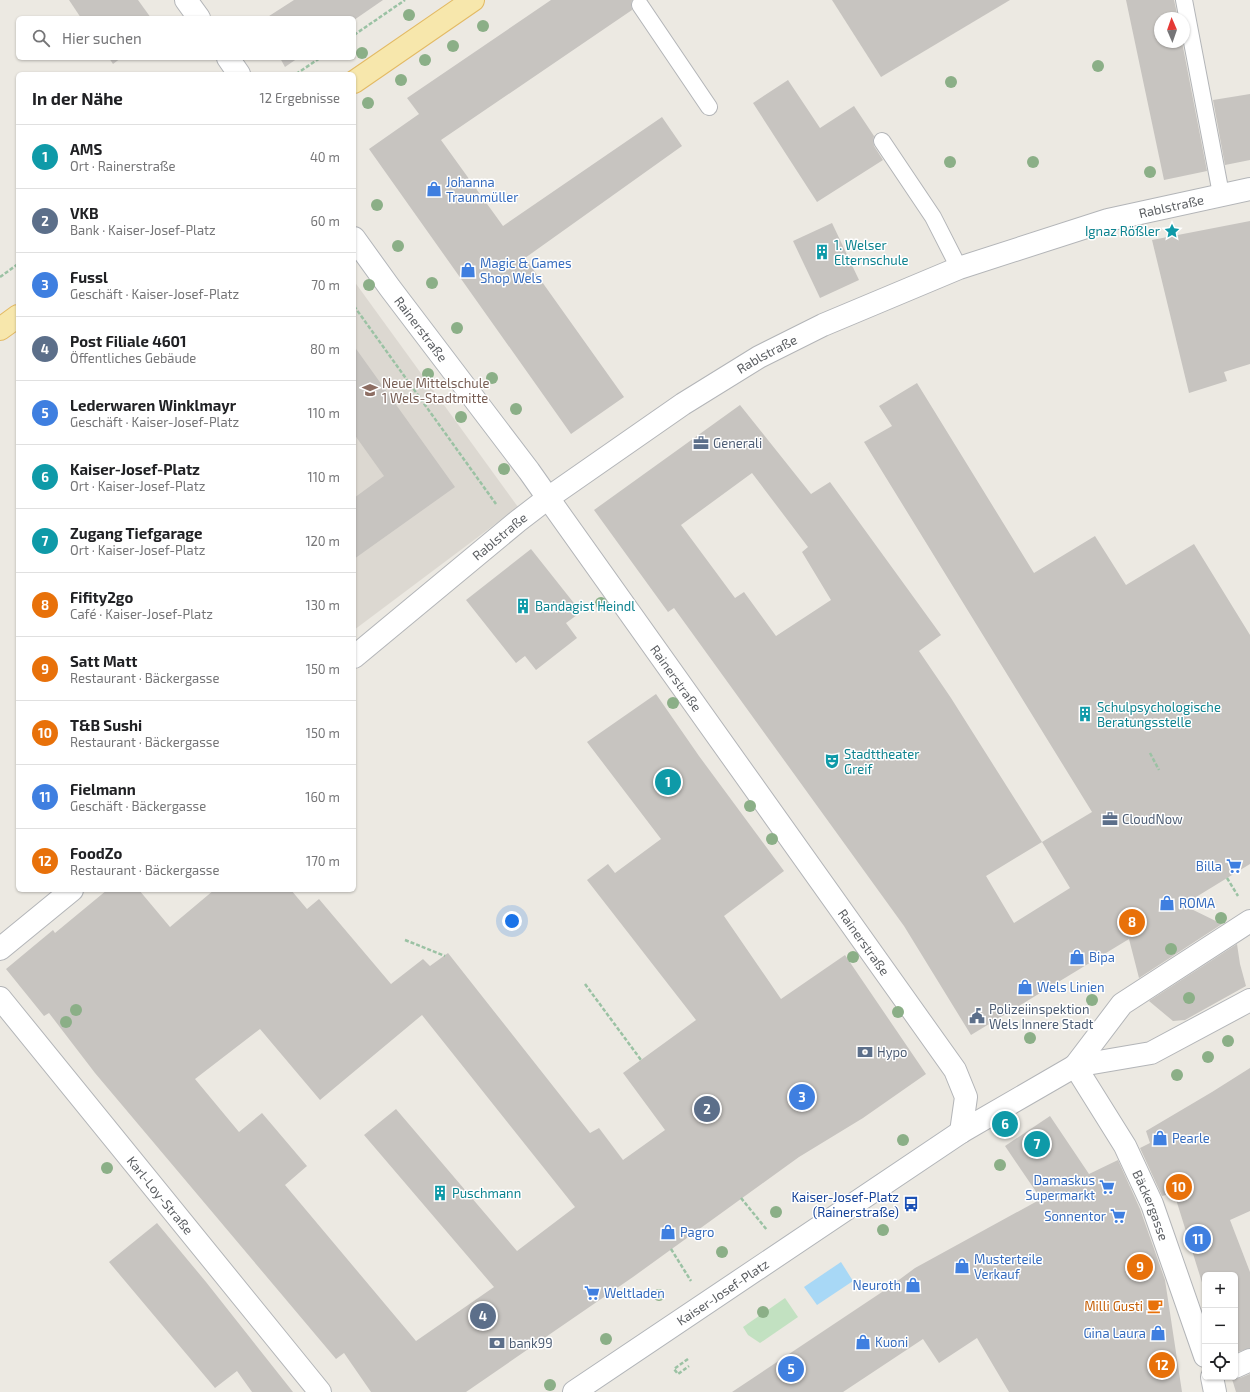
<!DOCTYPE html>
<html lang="de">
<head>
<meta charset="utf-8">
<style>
  body { margin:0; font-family:"Exo 2",sans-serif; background:#f2f2f2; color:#202124 }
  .controls { position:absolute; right:12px; bottom:12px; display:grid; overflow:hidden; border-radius:6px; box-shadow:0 1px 3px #0004 }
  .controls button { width:36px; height:36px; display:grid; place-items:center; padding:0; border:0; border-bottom:1px solid #e0e0e0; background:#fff; color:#202124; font:20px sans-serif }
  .compass { position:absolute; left:1154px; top:12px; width:36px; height:36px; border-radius:50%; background:#fff; box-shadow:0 1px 3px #0004; rotate:358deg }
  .you { position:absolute; left:512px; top:921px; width:14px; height:14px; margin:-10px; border:3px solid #fff; border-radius:50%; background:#1a73e8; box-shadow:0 0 0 6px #1a73e833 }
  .badge { display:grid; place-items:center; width:26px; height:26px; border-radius:50%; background:#b45309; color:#fff; font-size:13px; font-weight:700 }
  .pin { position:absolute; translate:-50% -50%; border:2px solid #fff; box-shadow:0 1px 4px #0006 }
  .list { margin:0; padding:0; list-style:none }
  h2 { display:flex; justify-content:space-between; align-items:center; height:52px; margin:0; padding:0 16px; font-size:17px }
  h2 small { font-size:13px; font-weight:400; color:#757577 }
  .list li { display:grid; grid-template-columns:26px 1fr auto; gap:12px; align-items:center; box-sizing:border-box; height:64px; padding:0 16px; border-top:1px solid #e0e0e0 }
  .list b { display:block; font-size:15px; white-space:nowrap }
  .list p { margin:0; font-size:13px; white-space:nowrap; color:#757577 }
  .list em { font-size:13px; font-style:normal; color:#757577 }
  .icon { flex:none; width:22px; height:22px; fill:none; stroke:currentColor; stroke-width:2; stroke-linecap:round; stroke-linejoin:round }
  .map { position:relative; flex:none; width:1250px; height:1392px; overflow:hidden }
  .search { position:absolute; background:#fff; box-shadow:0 1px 3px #0004; left:16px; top:16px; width:340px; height:44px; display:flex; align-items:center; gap:10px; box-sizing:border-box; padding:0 14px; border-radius:6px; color:#757577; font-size:15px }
  .panel { position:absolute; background:#fff; box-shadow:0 1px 3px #0004; left:16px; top:72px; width:340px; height:820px; border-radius:6px }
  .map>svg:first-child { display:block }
  .education { fill:#dcd8d1 }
  .green { fill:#c2e1c1 }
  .water { fill:#a8d8f6 }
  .building { fill:#c7c4c0; fill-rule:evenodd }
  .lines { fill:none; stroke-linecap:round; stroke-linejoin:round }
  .lane-casing { stroke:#b3b5b8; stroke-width:18 }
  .street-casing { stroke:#b3b5b8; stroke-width:24 }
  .secondary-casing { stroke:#b2b5b9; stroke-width:24 }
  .primary-casing { stroke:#e3ba64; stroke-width:24 }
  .path { stroke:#9bc2a4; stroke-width:2.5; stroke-dasharray:4 2; stroke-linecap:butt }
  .lane { stroke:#fff; stroke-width:16 }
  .street { stroke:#fff; stroke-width:22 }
  .secondary { stroke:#fff; stroke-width:22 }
  .primary { stroke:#f7e7ac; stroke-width:22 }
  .tree { fill:#8baf87 }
  .labels { text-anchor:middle; stroke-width:3; stroke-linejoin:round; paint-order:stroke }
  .shop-label { font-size:13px; fill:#366cbe; stroke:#fff; text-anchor:start }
  .street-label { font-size:13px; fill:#5b5e62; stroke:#fff }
  .culture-label { font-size:13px; fill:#0d838f; stroke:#fff; text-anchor:start }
  .education-label { font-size:13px; fill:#785e54; stroke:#fff; text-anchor:start }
  .service-label { font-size:13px; fill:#4e5e75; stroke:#fff; text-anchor:start }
  .transit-label { font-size:13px; fill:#164399; stroke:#fff; text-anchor:end }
  .food-label { font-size:13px; fill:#c56008; stroke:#fff; text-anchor:end }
</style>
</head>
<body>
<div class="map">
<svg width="1250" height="1392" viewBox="0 0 1250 1392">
  <rect width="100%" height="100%" fill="#ece9e2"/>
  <!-- education -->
  <path class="education" d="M354 281 518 507 354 630Z"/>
  <!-- green -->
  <path class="green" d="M785 1298 798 1317 760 1343 748 1335 743 1327Z"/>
  <!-- water -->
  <path class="water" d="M841 1262 853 1281 817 1305 804 1287Z"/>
  <!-- building -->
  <g class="building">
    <path d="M69 0H138L151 18H81Z"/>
    <path d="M294 0H383L354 20V18H266Z"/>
    <path d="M551 0H632L631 5 632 10 441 140 503 226 662 117 682 146 525 258 624 397 571 434 369 149 419 114 407 98Z"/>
    <path d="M832 0H1010L881 77Z"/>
    <path d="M1126 0H1174L1178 18H1160V42H1182L1207 171 1164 180Z"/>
    <path d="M109 58H121L113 64Z"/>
    <path d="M280 58H298L285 67Z"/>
    <path d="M788 80 820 128 854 106 874 136 873 141 874 146 883 160 817 202 753 103Z"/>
    <path d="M1250 94V160L1225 165 1213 100Z"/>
    <path d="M1250 221V364L1224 372 1227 381 1189 393 1152 240Z"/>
    <path d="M832 223 859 280 820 298 793 241Z"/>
    <path d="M354 346 455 487 354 559V498L384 476 354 434Z"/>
    <path d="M917 383 1034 573 1095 536 1126 585 1194 544 1250 635V864L1183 905 1222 924 1139 978 1129 939 971 1035 904 926 674 608 668 612 594 510 740 405 811 494 830 482 941 635 919 651 951 698 1042 842 1092 812 864 442 892 426 879 406ZM752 473 808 547 802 552 831 600 776 636 744 592 735 598 681 525ZM1042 842 1070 888 1014 923 986 876Z"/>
    <path d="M531 549 581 612 566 623 577 638 536 670 525 656 516 663 466 600Z"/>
    <path d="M656 694 699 756 784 871 724 916 781 999 845 955 926 1074 863 1118 799 1157 633 1277 466 1392H371L344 1353 336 1359 95 1073 49 1013 44 1016 6 969 53 930 55 933 107 890H139L170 927 214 890H291L307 909 319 899 391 984 423 959 430 966 448 953 590 1133 599 1128 623 1160 665 1130 623 1073 696 1020 587 880 608 864 615 873 661 839 587 742ZM422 1015 575 1207 517 1251 396 1109 364 1135 494 1287 416 1341 285 1185 307 1166 262 1113 239 1132 195 1079 260 1029 320 1100Z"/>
    <path d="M1237 944 1240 964 1246 986 1185 1020 1173 1021 1149 1001Z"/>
    <path d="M1250 1068V1211L1230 1220 1250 1272V1348L1235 1353V1275H1205V1292L1174 1193 1162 1196 1140 1148 1150 1143 1146 1131 1212 1092Z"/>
    <path d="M1050 1116 1089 1174 1118 1160 1140 1209 1165 1280 1182 1392H1009L977 1338 939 1363 923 1339 843 1392H732L888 1288 915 1268 1041 1199 1005 1146Z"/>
    <path d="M157 1223 206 1282 293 1392H252L237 1371 215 1388 109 1262Z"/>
    <path d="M1250 1374V1392H1236L1232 1379 1240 1378Z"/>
  </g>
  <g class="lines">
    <defs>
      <g id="lane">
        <path d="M1184 0 1221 194"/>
        <path d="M640 5 709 107"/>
        <path d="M882 141 933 217 959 268"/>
      </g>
      <g id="street">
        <path d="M186 0 199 18"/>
        <path d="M228 58 239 74"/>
        <path id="s1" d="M548 498 955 1070 966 1097 961 1132"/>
        <path id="s2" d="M354 657 518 521 548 498 683 404 759 357 823 325 959 268 1108 220 1250 189"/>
        <path d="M0 949 72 890"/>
        <path id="s3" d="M0 998 320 1392"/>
        <path id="s4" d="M1075 1066 1125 1146 1152 1204 1205 1356"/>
        <path d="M1075 1066 1122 1004 1250 921"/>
        <path d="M961 1132 1075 1066 1151 1053 1250 1000"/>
        <path d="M1235 1367 1250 1360"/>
        <path d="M1212 1377 1215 1392"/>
      </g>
      <g id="secondary">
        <path id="s5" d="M354 238 390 288 529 471 548 498"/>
        <path id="s6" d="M574 1392 961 1132"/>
      </g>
      <g id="primary">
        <path d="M354 82 473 0"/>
        <path d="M0 329 18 316"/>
      </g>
    </defs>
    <!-- lane casing -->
    <use href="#lane" class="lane-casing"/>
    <!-- street casing -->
    <use href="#street" class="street-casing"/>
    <!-- secondary casing -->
    <use href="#secondary" class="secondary-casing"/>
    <!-- primary casing -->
    <use href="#primary" class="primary-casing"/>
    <!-- path -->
    <g class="path">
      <path d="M354 35 405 0"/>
      <path d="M296 74 320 58"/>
      <path d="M0 277 18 264"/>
      <path d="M354 306 496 504"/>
      <path d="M1150 753 1159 770"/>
      <path d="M1227 878 1238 896"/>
      <path d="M405 940 445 956"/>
      <path d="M585 984 641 1060"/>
      <path d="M741 1198 767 1230"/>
      <path d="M671 1249 691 1281"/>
      <path d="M688 1359 674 1369 678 1374 689 1366"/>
    </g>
    <!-- lane -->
    <use href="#lane" class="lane"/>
    <!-- street -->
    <use href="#street" class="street"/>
    <!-- secondary -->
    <use href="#secondary" class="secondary"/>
    <!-- primary -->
    <use href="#primary" class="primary"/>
  </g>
  <!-- trees -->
  <g class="tree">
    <circle cx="409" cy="15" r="6"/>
    <circle cx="483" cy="26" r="6"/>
    <circle cx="453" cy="46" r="6"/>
    <circle cx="362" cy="53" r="6"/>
    <circle cx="425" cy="60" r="6"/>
    <circle cx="1098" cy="66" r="6"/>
    <circle cx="401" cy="80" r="6"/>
    <circle cx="951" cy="82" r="6"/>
    <circle cx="368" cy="103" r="6"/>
    <circle cx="950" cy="162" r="6"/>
    <circle cx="1033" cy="162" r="6"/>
    <circle cx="1150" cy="172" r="6"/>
    <circle cx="377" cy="205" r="6"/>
    <circle cx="398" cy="246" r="6"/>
    <circle cx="432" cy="283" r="6"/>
    <circle cx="369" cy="285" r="6"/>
    <circle cx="457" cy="328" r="6"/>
    <circle cx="428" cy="374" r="6"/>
    <circle cx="492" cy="378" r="6"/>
    <circle cx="516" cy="409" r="6"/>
    <circle cx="461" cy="417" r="6"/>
    <circle cx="504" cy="469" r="6"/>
    <circle cx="601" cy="603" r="6"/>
    <circle cx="673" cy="703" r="6"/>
    <circle cx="750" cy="806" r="6"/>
    <circle cx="772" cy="839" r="6"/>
    <circle cx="1221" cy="918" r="6"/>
    <circle cx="1171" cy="949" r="6"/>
    <circle cx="853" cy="957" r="6"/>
    <circle cx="1189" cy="998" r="6"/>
    <circle cx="1092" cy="1000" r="6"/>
    <circle cx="76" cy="1010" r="6"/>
    <circle cx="898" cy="1012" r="6"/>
    <circle cx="66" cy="1022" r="6"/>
    <circle cx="1030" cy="1038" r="6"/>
    <circle cx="1228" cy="1041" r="6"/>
    <circle cx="1208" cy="1057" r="6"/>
    <circle cx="1177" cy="1075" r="6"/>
    <circle cx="903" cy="1140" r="6"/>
    <circle cx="1000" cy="1165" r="6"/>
    <circle cx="107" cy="1168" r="6"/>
    <circle cx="776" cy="1212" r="6"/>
    <circle cx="883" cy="1230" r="6"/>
    <circle cx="722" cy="1252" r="6"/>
    <circle cx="659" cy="1295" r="6"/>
    <circle cx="763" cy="1312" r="6"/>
    <circle cx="606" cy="1339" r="6"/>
    <circle cx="550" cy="1385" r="6"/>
  </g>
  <!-- icons -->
  <defs>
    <symbol id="shop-bare" viewBox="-9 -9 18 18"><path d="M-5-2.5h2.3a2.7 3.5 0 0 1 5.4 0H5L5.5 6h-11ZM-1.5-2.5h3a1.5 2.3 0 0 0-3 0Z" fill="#3f7fe0" stroke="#fff" stroke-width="2.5" paint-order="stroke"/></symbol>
    <symbol id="sight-bare" viewBox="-9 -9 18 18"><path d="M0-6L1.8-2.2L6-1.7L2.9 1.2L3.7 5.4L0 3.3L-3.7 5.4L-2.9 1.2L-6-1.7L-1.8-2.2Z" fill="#0f9aa8" stroke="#fff" stroke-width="2.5" paint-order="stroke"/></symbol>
    <symbol id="building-bare" viewBox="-9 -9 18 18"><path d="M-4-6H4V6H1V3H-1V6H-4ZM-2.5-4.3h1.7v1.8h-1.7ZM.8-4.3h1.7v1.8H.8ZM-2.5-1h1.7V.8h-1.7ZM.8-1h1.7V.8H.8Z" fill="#0f9aa8" stroke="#fff" stroke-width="2.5" paint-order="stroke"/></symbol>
    <symbol id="school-bare" viewBox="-9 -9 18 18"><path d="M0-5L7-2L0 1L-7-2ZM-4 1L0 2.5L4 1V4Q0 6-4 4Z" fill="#8d6e63" stroke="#fff" stroke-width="2.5" paint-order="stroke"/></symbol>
    <symbol id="office-bare" viewBox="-9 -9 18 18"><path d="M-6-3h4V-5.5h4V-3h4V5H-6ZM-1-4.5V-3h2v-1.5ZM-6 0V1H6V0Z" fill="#5c6f8a" stroke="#fff" stroke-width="2.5" paint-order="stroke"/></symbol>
    <symbol id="theatre-bare" viewBox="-9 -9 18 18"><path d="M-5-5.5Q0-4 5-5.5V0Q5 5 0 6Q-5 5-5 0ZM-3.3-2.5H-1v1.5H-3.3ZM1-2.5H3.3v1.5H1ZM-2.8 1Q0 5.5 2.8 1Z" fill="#0f9aa8" stroke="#fff" stroke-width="2.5" paint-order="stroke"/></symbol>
    <symbol id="supermarket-bare" viewBox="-9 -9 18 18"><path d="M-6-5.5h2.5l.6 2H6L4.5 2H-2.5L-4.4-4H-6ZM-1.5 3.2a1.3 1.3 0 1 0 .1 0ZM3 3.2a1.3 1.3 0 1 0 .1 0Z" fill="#3f7fe0" stroke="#fff" stroke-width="2.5" paint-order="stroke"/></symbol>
    <symbol id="civic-bare" viewBox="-9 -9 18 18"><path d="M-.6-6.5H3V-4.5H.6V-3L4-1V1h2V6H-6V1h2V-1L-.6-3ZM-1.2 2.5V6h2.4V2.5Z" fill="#5c6f8a" stroke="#fff" stroke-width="2.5" paint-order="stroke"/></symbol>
    <symbol id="bank-bare" viewBox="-9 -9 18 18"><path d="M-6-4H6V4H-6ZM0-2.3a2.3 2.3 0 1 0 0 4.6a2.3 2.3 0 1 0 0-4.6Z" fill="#5c6f8a" stroke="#fff" stroke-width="2.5" paint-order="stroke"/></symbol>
    <symbol id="bus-bare" viewBox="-9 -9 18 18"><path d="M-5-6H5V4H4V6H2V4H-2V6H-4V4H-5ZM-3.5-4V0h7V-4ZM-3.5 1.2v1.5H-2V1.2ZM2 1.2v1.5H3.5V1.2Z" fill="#1a4fb4" stroke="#fff" stroke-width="2.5" paint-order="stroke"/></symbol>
    <symbol id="cafe-bare" viewBox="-9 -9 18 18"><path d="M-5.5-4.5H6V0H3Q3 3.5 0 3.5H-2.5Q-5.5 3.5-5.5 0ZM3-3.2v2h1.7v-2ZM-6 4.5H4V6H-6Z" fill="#e8710a" stroke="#fff" stroke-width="2.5" paint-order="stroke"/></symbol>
  </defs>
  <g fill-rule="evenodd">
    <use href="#shop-bare" x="423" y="178" width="22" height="22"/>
    <use href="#sight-bare" x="1161" y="220" width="22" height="22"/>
    <use href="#building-bare" x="811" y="241" width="22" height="22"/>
    <use href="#shop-bare" x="457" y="259" width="22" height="22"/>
    <use href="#school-bare" x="359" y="379" width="22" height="22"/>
    <use href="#office-bare" x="690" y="432" width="22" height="22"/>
    <use href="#building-bare" x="512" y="595" width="22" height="22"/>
    <use href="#building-bare" x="1074" y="703" width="22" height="22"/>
    <use href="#theatre-bare" x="821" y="750" width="22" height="22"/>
    <use href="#office-bare" x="1099" y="808" width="22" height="22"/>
    <use href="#supermarket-bare" x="1223" y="855" width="22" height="22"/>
    <use href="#shop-bare" x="1156" y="892" width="22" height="22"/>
    <use href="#shop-bare" x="1066" y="946" width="22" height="22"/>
    <use href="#shop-bare" x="1014" y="976" width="22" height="22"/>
    <use href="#civic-bare" x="966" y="1005" width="22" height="22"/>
    <use href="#bank-bare" x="854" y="1041" width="22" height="22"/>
    <use href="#shop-bare" x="1149" y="1127" width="22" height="22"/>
    <use href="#supermarket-bare" x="1096" y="1176" width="22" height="22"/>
    <use href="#building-bare" x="429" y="1182" width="22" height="22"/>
    <use href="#bus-bare" x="900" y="1193" width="22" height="22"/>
    <use href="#supermarket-bare" x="1107" y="1205" width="22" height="22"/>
    <use href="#shop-bare" x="657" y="1221" width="22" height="22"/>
    <use href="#shop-bare" x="951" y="1255" width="22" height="22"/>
    <use href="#shop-bare" x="902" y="1274" width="22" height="22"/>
    <use href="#supermarket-bare" x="581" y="1282" width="22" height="22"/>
    <use href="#cafe-bare" x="1144" y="1295" width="22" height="22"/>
    <use href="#shop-bare" x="1147" y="1322" width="22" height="22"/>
    <use href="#shop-bare" x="852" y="1331" width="22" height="22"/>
    <use href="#bank-bare" x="486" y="1332" width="22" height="22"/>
  </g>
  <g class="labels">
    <!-- shop labels -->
    <g class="shop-label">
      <text x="446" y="187">Johanna<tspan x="446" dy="15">Traunmüller</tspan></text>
      <text x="480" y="268">Magic &amp; Games<tspan x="480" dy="15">Shop Wels</tspan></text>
      <text x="1222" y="871" text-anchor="end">Billa</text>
      <text x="1179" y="908">ROMA</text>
      <text x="1089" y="962">Bipa</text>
      <text x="1037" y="992">Wels Linien</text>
      <text x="1172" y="1143">Pearle</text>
      <text x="1095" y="1185" text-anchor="end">Damaskus<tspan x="1095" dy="15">Supermarkt</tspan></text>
      <text x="1106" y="1221" text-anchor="end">Sonnentor</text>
      <text x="680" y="1237">Pagro</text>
      <text x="974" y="1264">Musterteile<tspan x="974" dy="15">Verkauf</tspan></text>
      <text x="901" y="1290" text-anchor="end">Neuroth</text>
      <text x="604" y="1298">Weltladen</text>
      <text x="1146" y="1338" text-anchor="end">Gina Laura</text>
      <text x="875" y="1347">Kuoni</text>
    </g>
    <!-- street labels -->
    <g class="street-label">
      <text dy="5" stroke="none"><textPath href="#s2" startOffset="945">Rablstraße</textPath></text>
      <text dy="5" stroke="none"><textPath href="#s5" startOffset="113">Rainerstraße</textPath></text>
      <text dy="5" stroke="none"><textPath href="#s2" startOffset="513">Rablstraße</textPath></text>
      <text dy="5" stroke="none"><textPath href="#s2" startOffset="189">Rablstraße</textPath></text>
      <text dy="5" stroke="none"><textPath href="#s1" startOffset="221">Rainerstraße</textPath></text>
      <text dy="5" stroke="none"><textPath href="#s1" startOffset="545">Rainerstraße</textPath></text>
      <text dy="5" stroke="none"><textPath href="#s3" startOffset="254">Karl-Loy-Straße</textPath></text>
      <text dy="5" stroke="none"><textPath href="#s4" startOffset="159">Bäckergasse</textPath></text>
      <text dy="5" stroke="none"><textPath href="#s6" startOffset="179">Kaiser-Josef-Platz</textPath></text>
    </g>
    <!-- culture labels -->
    <g class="culture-label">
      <text x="1160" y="236" text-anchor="end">Ignaz Rößler</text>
      <text x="834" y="250">1. Welser<tspan x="834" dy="15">Elternschule</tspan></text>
      <text x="535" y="611">Bandagist Heindl</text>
      <text x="1097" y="712">Schulpsychologische<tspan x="1097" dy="15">Beratungsstelle</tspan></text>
      <text x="844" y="759">Stadttheater<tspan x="844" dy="15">Greif</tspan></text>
      <text x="452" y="1198">Puschmann</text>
    </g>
    <!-- education labels -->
    <g class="education-label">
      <text x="382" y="388">Neue Mittelschule<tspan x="382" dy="15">1 Wels-Stadtmitte</tspan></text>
    </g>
    <!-- service labels -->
    <g class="service-label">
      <text x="713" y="448">Generali</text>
      <text x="1122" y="824">CloudNow</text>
      <text x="989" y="1014">Polizeiinspektion<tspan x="989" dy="15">Wels Innere Stadt</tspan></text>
      <text x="877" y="1057">Hypo</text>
      <text x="509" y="1348">bank99</text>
    </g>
    <!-- transit labels -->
    <g class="transit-label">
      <text x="899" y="1202">Kaiser-Josef-Platz<tspan x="899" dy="15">(Rainerstraße)</tspan></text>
    </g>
    <!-- food labels -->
    <g class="food-label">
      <text x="1143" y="1311">Milli Gusti</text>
    </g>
  </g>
</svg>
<div class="controls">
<button>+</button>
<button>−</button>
<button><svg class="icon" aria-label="locate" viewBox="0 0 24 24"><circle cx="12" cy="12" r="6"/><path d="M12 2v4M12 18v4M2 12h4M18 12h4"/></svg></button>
</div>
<svg class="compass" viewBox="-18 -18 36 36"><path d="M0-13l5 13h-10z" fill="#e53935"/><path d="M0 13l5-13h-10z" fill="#757577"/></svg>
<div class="you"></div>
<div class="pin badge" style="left:668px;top:782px;background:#0f9aa8">1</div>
<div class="pin badge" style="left:707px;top:1109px;background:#5c6f8a">2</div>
<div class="pin badge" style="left:802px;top:1097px;background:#3f7fe0">3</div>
<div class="pin badge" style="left:483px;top:1316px;background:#5c6f8a">4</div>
<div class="pin badge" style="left:791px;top:1369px;background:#3f7fe0">5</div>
<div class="pin badge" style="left:1005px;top:1124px;background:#0f9aa8">6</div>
<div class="pin badge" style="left:1037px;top:1144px;background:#0f9aa8">7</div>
<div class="pin badge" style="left:1132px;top:922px;background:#e8710a">8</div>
<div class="pin badge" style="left:1140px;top:1267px;background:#e8710a">9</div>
<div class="pin badge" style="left:1179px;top:1187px;background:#e8710a">10</div>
<div class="pin badge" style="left:1198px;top:1239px;background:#3f7fe0">11</div>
<div class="pin badge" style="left:1162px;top:1365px;background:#e8710a">12</div>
<div class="search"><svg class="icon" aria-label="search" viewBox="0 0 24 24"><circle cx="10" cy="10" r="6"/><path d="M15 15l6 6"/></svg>Hier suchen</div>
<section class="panel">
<h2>In der Nähe<small>12 Ergebnisse</small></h2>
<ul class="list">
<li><span class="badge" style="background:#0f9aa8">1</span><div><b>AMS</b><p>Ort · Rainerstraße</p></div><em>40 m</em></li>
<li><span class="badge" style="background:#5c6f8a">2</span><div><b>VKB</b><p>Bank · Kaiser-Josef-Platz</p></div><em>60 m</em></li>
<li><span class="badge" style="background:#3f7fe0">3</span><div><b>Fussl</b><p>Geschäft · Kaiser-Josef-Platz</p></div><em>70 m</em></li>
<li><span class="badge" style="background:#5c6f8a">4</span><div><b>Post Filiale 4601</b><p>Öffentliches Gebäude</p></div><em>80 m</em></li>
<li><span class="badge" style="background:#3f7fe0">5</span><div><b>Lederwaren Winklmayr</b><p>Geschäft · Kaiser-Josef-Platz</p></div><em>110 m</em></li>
<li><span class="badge" style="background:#0f9aa8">6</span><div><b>Kaiser-Josef-Platz</b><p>Ort · Kaiser-Josef-Platz</p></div><em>110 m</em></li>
<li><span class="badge" style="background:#0f9aa8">7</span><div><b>Zugang Tiefgarage</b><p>Ort · Kaiser-Josef-Platz</p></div><em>120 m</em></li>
<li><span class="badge" style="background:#e8710a">8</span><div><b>Fifity2go</b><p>Café · Kaiser-Josef-Platz</p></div><em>130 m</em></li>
<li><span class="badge" style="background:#e8710a">9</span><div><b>Satt Matt</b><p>Restaurant · Bäckergasse</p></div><em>150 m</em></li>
<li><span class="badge" style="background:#e8710a">10</span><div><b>T&amp;B Sushi</b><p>Restaurant · Bäckergasse</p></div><em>150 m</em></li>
<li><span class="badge" style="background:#3f7fe0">11</span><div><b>Fielmann</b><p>Geschäft · Bäckergasse</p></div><em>160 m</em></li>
<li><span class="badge" style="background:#e8710a">12</span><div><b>FoodZo</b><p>Restaurant · Bäckergasse</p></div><em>170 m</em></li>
</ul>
</section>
</div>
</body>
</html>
